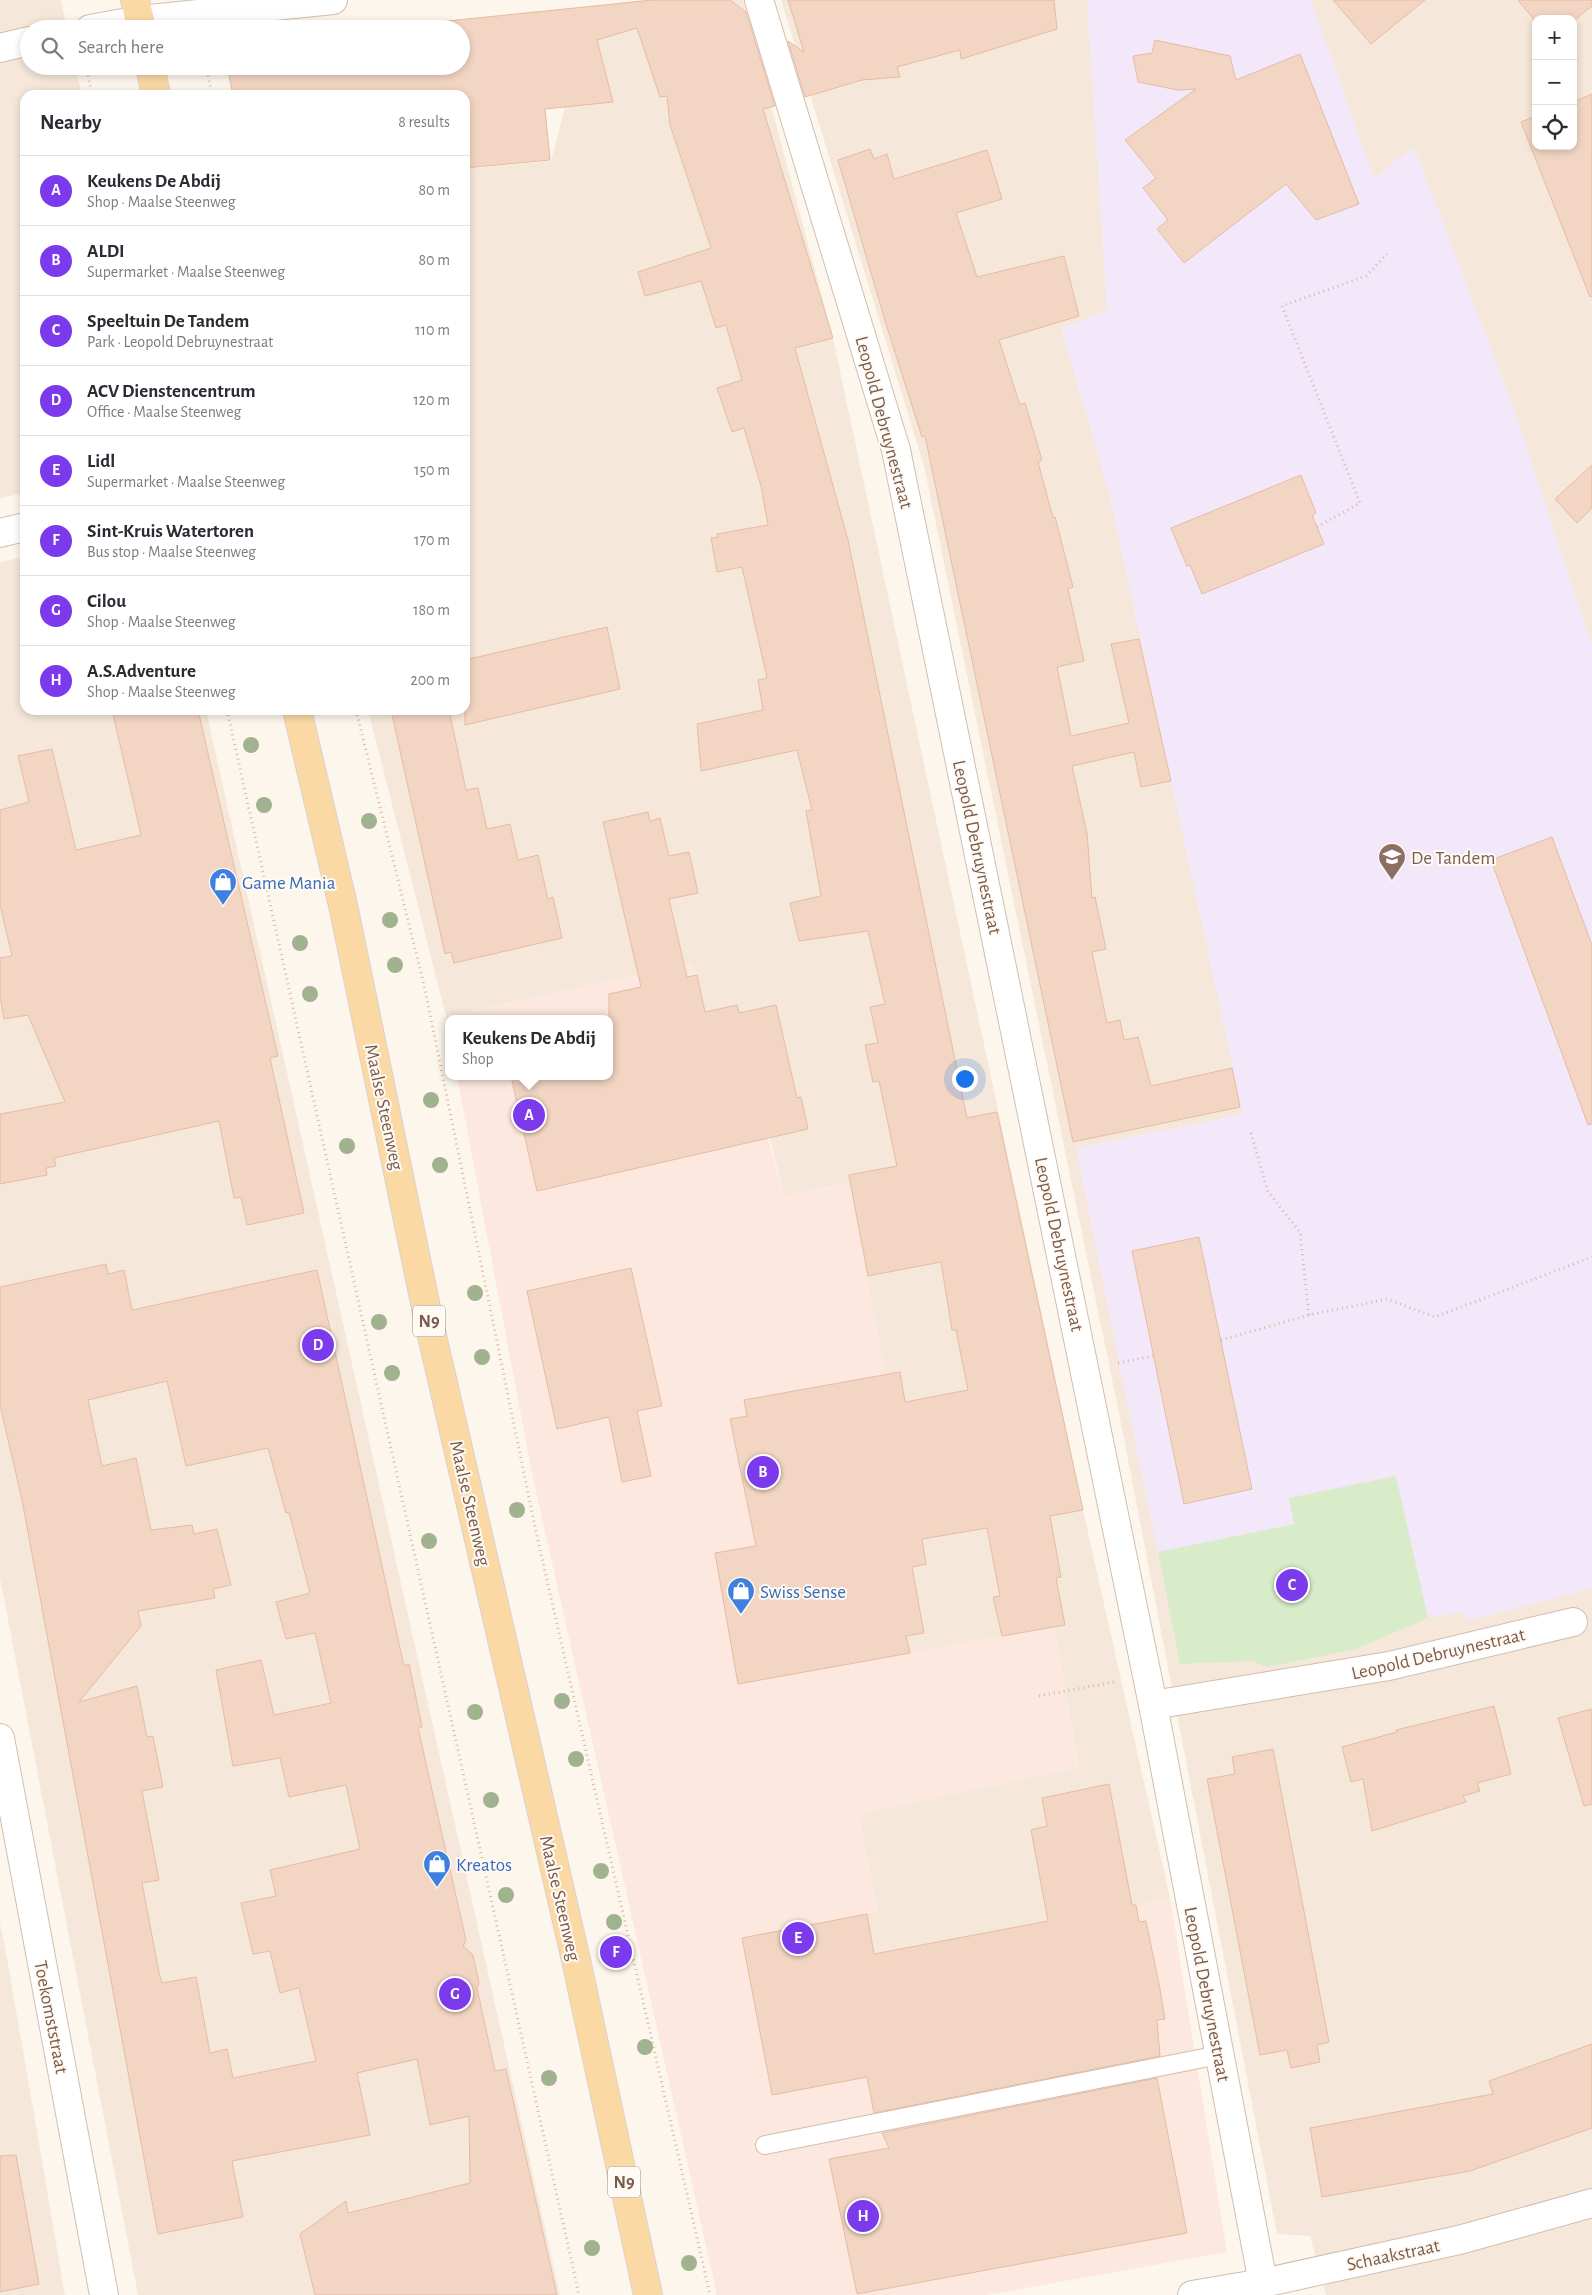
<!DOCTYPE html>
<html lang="en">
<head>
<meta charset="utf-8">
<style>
  body { margin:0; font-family:"Alegreya Sans",sans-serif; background:#f7f7f7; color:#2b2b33 }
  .controls { position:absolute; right:15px; top:15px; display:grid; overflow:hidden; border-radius:10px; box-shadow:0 2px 8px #0003 }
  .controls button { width:45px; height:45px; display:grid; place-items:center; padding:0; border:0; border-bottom:1px solid #e1e1e2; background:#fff; color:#2b2b33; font:25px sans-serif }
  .you { position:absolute; left:964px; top:1078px; width:18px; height:18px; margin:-12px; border:4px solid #fff; border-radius:50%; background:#1a73e8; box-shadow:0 0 0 8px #1a73e833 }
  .badge { display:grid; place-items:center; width:32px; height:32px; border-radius:50%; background:#7c3aed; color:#fff; font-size:16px; font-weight:700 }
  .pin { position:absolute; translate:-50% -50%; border:2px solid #fff; box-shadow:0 1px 5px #0006 }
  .popup { position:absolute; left:445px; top:1015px; width:168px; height:65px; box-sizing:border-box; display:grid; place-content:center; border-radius:10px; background:#fff; filter:drop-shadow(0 1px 4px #0005); font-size:16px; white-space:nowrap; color:#7c7c81 }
  .popup b { font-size:19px; color:#2b2b33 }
  .popup::after { content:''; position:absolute; left:50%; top:100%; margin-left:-10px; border:10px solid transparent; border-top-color:#fff }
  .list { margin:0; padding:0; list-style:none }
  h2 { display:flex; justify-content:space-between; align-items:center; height:65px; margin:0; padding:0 20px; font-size:21px }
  h2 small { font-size:16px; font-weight:400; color:#7c7c81 }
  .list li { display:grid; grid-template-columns:32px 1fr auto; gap:15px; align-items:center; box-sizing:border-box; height:70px; padding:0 20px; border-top:1px solid #e1e1e2 }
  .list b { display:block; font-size:19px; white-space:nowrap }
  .list p { margin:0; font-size:16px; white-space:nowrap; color:#7c7c81 }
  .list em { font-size:16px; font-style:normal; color:#7c7c81 }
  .icon { flex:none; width:28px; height:28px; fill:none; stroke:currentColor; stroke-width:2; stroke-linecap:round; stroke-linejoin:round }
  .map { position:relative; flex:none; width:1592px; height:2295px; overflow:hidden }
  .search { position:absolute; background:#fff; box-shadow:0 2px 8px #0003; left:20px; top:20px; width:450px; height:55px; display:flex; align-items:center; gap:12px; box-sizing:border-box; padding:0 18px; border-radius:28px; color:#7c7c81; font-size:19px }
  .panel { position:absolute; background:#fff; box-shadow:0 2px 8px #0003; left:20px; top:90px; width:450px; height:625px; border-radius:15px }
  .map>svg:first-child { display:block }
  .residential { fill:#f5e8da; fill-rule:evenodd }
  .commercial { fill:#fde8e0 }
  .education { fill:#f3e8fa }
  .green { fill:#d8ecc9 }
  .building { fill:#f3d5c3; stroke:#e6bba3; fill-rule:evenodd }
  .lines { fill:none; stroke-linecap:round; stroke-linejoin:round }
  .service-casing { stroke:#d1beb0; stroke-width:20 }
  .minor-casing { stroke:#d1beb0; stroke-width:30 }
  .primary-casing { stroke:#dad1cd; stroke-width:30 }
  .path { stroke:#d9b8a5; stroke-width:3; stroke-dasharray:1 4; stroke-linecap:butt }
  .service { stroke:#fff; stroke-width:18 }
  .minor { stroke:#fff; stroke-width:28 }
  .primary { stroke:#fbd9a5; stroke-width:28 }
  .tree { fill:#a0b28e }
  .labels { text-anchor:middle; stroke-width:4; stroke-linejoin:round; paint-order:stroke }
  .shield { fill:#fffaf3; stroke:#a28b7f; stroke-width:1 }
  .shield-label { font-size:18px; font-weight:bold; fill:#7a5c4d }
  .street-label { font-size:19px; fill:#7a5c4d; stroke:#fffaf3 }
  .education-label { font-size:19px; fill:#785e54; stroke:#fffaf3; text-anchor:start }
  .shop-label { font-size:19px; fill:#366cbe; stroke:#fffaf3; text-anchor:start }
</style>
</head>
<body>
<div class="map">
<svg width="1592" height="2295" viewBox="0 0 1592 2295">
  <rect width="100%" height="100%" fill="#fdf6ec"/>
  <!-- residential -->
  <g class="residential">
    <path d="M0 0H61L67 29H29V66H75L82 95H25V493L0 498Z"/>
    <path d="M641 0H743L833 338 1069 1442 941 1464 928 1397 892 1404 847 1183 784 1196 737 1005 705 1012 697 975 692 964 446 1016 368 710H465V169L551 161 591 7Z"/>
    <path d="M781 0H1592V2295H1326L1310 2236 1277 2234 1120 1418 924 466ZM1536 19H1573V146H1536Z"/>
    <path d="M25 557V710H206L560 2295H138L0 1578V562Z"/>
    <path d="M1083 1510 1170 1898 874 1954 867 1914 878 1911 858 1814 1079 1767 1054 1627 910 1653 889 1545Z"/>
    <path d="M0 1923 9 1969 65 2295H0Z"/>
  </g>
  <!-- commercial -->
  <path class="commercial" d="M692 964 697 975 705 1012 737 1005 768 1138 784 1196 848 1183 892 1404 928 1397 941 1464 1069 1442 1083 1510 1016 1523 952 1521 954 1534 890 1545 910 1653 1054 1627 1079 1767 858 1814 878 1911 867 1914 874 1954 1170 1898 1227 2252 987 2295H717L532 1474 457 1076H609V1019H449V1033L446 1016Z"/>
  <!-- education -->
  <path class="education" d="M1087 0H1311L1374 178 1414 147 1517 417 1592 646V1588L1472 1620 1458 1612 1428 1618 1353 1650 1268 1667 1252 1661 1180 1664 1076 1148 1243 1114 1108 489 1061 328 1107 310Z"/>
  <!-- green -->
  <path class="green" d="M1396 1476 1428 1618 1353 1650 1268 1667 1252 1661 1180 1664 1158 1552 1294 1524 1289 1498Z"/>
  <!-- building -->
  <g class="building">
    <path d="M653 0H730L746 12 775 106 763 109 833 338 795 348 848 540 967 1118 997 1112 1083 1510 1050 1516 1061 1577 1056 1578 1065 1625 1002 1636 993 1597 1000 1596 987 1528 922 1539 926 1564 912 1567 924 1633 906 1636 910 1653 738 1684 715 1553 756 1546 730 1419 747 1416 744 1400 900 1372 905 1402 968 1390 956 1330H952L941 1262 868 1276 849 1175 897 1166 879 1081 873 1082 865 1045 878 1043 870 1007 885 1004 868 931 799 941 790 903 821 896 806 811 812 810 797 750 701 771 697 724 763 710 758 680 767 678 742 567 717 572 711 538 718 537 717 534 768 525 761 486 744 428 732 432 717 388 742 380 726 325 716 328 701 281 645 296 638 272 711 248 670 125 667 96 660 97 637 28 597 40 613 102 545 109 550 160 465 168V95H233L227 66H461V29H369Z"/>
    <path d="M788 0H1054L1057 29 961 59 960 50 897 67 900 77 862 80 805 97 788 41 804 52Z"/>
    <path d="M1333 0H1425L1371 44Z"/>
    <path d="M1518 0H1592V6L1573 21V19H1536V22Z"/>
    <path d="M1155 40 1230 56 1236 80 1300 54 1359 204 1316 220 1286 184 1184 263 1157 229 1168 220 1143 188 1156 178 1125 140 1196 89 1178 90 1138 82 1133 56 1152 53Z"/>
    <path d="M1592 94V296L1590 297 1521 122 1536 116V146H1573V102Z"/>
    <path d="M870 149 874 159 887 154 894 179 987 150 1002 199 956 213 977 277 1064 256 1079 316 999 340 1020 405 1025 403 1042 460 1038 462 1053 518 1055 517 1073 587 1068 589 1084 661 1057 667 1071 736 1129 723 1111 644 1139 639 1171 781 1141 787 1134 752 1072 766 1087 833 1092 898 1095 897 1106 949 1092 952 1107 1023 1120 1020 1124 1040 1138 1037 1151 1086 1232 1068 1240 1107 1073 1142 925 436 922 437 886 324 838 160Z"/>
    <path d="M1592 465V508L1577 523 1555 499Z"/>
    <path d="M1301 475 1316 513 1312 515 1324 544 1202 594 1190 565 1187 566 1171 528Z"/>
    <path d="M607 627 620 689 465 725V660Z"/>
    <path d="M112 710H198L278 1056 270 1058 304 1213 247 1225 241 1197 234 1198 219 1121 54 1158 56 1166 46 1168 47 1175 0 1184V1114L65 1102 28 1015 4 1019 0 997V958L12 956 0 905V810L29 802 18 756 52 749 76 850 141 835Z"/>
    <path d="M391 710H449L466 790 478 788 487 829 510 824 518 860 538 855 548 899 553 897 562 938 454 963 451 952 445 954Z"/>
    <path d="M648 812 650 821 660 818 669 856 689 852 698 893 669 899 687 977 697 975 705 1012 737 1005 739 1013 776 1005 797 1098 801 1097 808 1129 537 1191 511 1076H609V994L641 987 603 822Z"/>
    <path d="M1552 837 1592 945V1124L1588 1125 1491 860Z"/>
    <path d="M1199 1237 1252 1489 1184 1504 1132 1251Z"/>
    <path d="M106 1264 108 1274 124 1270 132 1310 317 1270 404 1666 409 1664 422 1727 418 1728 466 1940 463 1946 473 1955 479 1983 477 1988 495 2071 506 2069 557 2295H315L300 2234 346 2201 348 2213 470 2183 469 2116 430 2125 417 2059 357 2073 370 2135 232 2161 243 2217 158 2234 22 1500 0 1405V1287ZM167 1381 186 1466 268 1448 286 1513 289 1512 310 1593 276 1602 286 1639 315 1633 331 1703 274 1715 261 1660 216 1670 233 1766 280 1758 289 1797 346 1785 360 1849 270 1870 276 1896 241 1903 253 1954 270 1951 280 1993 299 1988 316 2061 233 2078 227 2049 210 2053 196 1977 162 1983 159 1973 142 1883 159 1880 142 1791 163 1787 153 1736 147 1737 137 1686 79 1702 141 1626 138 1611 215 1598 213 1589 231 1585 217 1529 194 1534 192 1525 151 1530 136 1458 102 1466 88 1400Z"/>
    <path d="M631 1268 662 1406 637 1411 651 1476 622 1482 609 1417 557 1429 527 1291Z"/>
    <path d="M1494 1706 1511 1774 1477 1783 1480 1791 1463 1796 1466 1802 1372 1831 1363 1779 1351 1782 1342 1747 1397 1732 1396 1730Z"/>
    <path d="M1592 1709V1804L1584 1806 1558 1718Z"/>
    <path d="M1273 1749 1329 2042 1317 2045 1320 2062 1291 2068 1287 2050 1260 2055 1207 1779 1235 1774 1232 1757Z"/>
    <path d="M1109 1784 1132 1905H1136L1139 1922 1146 1921 1160 1989 1165 2019 1157 2020 1160 2056 874 2113 867 2077 772 2095 742 1938 867 1914 874 1954 1048 1921 1031 1830 1047 1826 1042 1798Z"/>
    <path d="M1592 2044V2128L1470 2171 1322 2197 1310 2128 1493 2094 1489 2081Z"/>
    <path d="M1157 2078 1187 2233 857 2294 829 2159 889 2148 882 2133Z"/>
    <path d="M16 2155 39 2284 0 2292V2156Z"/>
  </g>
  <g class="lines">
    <defs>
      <path id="service" d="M765 2145 1219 2055"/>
      <g id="minor">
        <path d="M759 0 896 450 1153 1705 1263 2283"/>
        <path d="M90 29 140 20 333 0"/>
        <path d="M0 48 29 41"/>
        <path d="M0 533 25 527"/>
        <path d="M1153 1705 1389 1666 1573 1622"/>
        <path d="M0 1738 104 2295"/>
        <path d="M1192 2295 1263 2283 1459 2240 1592 2203"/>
      </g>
      <g id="primary">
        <path d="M135 0 142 29"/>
        <path d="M150 66 156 95"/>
        <path d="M297 710 343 905 430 1327 576 1960 648 2295"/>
      </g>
    </defs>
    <!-- service casing -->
    <use href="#service" class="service-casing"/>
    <!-- minor casing -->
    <use href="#minor" class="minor-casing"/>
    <!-- primary casing -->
    <use href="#primary" class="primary-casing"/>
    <!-- path -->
    <g class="path">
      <path d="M86 66 92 95"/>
      <path d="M206 66 212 95"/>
      <path d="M1317 527 1360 503 1282 306 1366 276 1387 254"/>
      <path d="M227 710 579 2295"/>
      <path d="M356 710 424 985 536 1532 710 2295"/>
      <path d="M1251 1133 1268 1192 1300 1232 1309 1315"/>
      <path d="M1221 1340 1309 1315 1387 1299 1435 1317 1592 1257"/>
      <path d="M1118 1363 1153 1356"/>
      <path d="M1039 1696 1114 1682"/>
    </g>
    <!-- service -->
    <use href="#service" class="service"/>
    <!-- minor -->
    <use href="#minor" class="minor"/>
    <!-- primary -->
    <use href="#primary" class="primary"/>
  </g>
  <!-- trees -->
  <g class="tree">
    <circle cx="251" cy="745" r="8"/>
    <circle cx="264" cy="805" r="8"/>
    <circle cx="369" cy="821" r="8"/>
    <circle cx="390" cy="920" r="8"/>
    <circle cx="300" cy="943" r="8"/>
    <circle cx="395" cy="965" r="8"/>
    <circle cx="310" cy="994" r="8"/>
    <circle cx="431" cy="1100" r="8"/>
    <circle cx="347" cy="1146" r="8"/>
    <circle cx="440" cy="1165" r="8"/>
    <circle cx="475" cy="1293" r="8"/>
    <circle cx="379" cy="1322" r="8"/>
    <circle cx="482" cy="1357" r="8"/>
    <circle cx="392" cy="1373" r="8"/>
    <circle cx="517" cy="1510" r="8"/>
    <circle cx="429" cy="1541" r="8"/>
    <circle cx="562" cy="1701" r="8"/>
    <circle cx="475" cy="1712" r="8"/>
    <circle cx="576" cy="1759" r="8"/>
    <circle cx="491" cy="1800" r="8"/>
    <circle cx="601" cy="1871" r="8"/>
    <circle cx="506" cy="1895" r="8"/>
    <circle cx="614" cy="1922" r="8"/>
    <circle cx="645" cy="2047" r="8"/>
    <circle cx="549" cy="2078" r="8"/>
    <circle cx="592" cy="2248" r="8"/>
    <circle cx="689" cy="2263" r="8"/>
  </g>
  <!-- icons -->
  <defs>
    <symbol id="school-pin" viewBox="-11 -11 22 30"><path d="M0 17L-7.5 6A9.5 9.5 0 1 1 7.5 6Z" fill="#8d6e63" stroke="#fffaf3"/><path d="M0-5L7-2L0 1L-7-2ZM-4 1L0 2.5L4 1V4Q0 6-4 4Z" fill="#fff"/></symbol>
    <symbol id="shop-pin" viewBox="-11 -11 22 30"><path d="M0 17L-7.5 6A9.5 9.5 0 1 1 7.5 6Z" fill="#3f7fe0" stroke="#fffaf3"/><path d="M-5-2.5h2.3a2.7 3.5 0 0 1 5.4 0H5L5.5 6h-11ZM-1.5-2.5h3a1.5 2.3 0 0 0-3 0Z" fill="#fff"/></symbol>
  </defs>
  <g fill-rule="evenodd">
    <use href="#school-pin" x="1376" y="841" width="32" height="43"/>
    <use href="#shop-pin" x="207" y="866" width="32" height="43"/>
    <use href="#shop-pin" x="725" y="1575" width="32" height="43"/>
    <use href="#shop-pin" x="421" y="1848" width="32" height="43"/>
  </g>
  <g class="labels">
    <!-- shield labels -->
    <g class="shield">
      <rect x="413" y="1305.5" width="32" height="31" rx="4"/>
      <rect x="608" y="2166.5" width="32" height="31" rx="4"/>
    </g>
    <g class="shield-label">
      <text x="429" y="1327">N9</text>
      <text x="624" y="2188">N9</text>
    </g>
    <!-- street labels -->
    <g class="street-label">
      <text transform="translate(885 422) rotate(75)" y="7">Leopold Debruynestraat</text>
      <text transform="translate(978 847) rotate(78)" y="7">Leopold Debruynestraat</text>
      <text transform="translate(385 1107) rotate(78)" y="7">Maalse Steenweg</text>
      <text transform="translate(1060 1244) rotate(78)" y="7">Leopold Debruynestraat</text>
      <text transform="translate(471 1503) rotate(77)" y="7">Maalse Steenweg</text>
      <text transform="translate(1438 1653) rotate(-13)" y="7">Leopold Debruynestraat</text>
      <text transform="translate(561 1898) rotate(77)" y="7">Maalse Steenweg</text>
      <text transform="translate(1208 1994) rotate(79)" y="7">Leopold Debruynestraat</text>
      <text transform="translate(52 2017) rotate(79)" y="7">Toekomststraat</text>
      <text transform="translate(1393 2254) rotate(-12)" y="7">Schaakstraat</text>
    </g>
    <!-- education labels -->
    <g class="education-label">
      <text x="1411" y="864">De Tandem</text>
    </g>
    <!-- shop labels -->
    <g class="shop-label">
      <text x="242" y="889">Game Mania</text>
      <text x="760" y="1598">Swiss Sense</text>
      <text x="456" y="1871">Kreatos</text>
    </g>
  </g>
</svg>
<div class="controls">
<button>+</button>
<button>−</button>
<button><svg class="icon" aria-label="locate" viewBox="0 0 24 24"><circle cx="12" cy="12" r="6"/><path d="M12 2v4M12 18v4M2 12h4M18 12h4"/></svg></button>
</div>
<div class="you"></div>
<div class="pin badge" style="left:529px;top:1115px">A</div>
<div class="popup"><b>Keukens De Abdij</b>Shop</div>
<div class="pin badge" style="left:763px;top:1472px">B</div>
<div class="pin badge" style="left:1292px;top:1585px">C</div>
<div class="pin badge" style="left:318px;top:1345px">D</div>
<div class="pin badge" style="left:798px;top:1938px">E</div>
<div class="pin badge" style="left:616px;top:1952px">F</div>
<div class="pin badge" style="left:455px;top:1994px">G</div>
<div class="pin badge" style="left:863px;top:2216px">H</div>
<div class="search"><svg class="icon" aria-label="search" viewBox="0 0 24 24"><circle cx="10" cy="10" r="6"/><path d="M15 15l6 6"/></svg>Search here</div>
<section class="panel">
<h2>Nearby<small>8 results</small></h2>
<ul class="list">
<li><span class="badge">A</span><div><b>Keukens De Abdij</b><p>Shop · Maalse Steenweg</p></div><em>80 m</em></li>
<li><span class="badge">B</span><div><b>ALDI</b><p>Supermarket · Maalse Steenweg</p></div><em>80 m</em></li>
<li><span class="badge">C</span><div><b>Speeltuin De Tandem</b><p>Park · Leopold Debruynestraat</p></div><em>110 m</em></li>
<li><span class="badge">D</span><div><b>ACV Dienstencentrum</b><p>Office · Maalse Steenweg</p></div><em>120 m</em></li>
<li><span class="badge">E</span><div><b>Lidl</b><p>Supermarket · Maalse Steenweg</p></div><em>150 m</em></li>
<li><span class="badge">F</span><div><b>Sint-Kruis Watertoren</b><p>Bus stop · Maalse Steenweg</p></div><em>170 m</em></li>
<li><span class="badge">G</span><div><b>Cilou</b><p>Shop · Maalse Steenweg</p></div><em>180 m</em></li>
<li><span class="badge">H</span><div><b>A.S.Adventure</b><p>Shop · Maalse Steenweg</p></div><em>200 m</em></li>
</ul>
</section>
</div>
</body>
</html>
